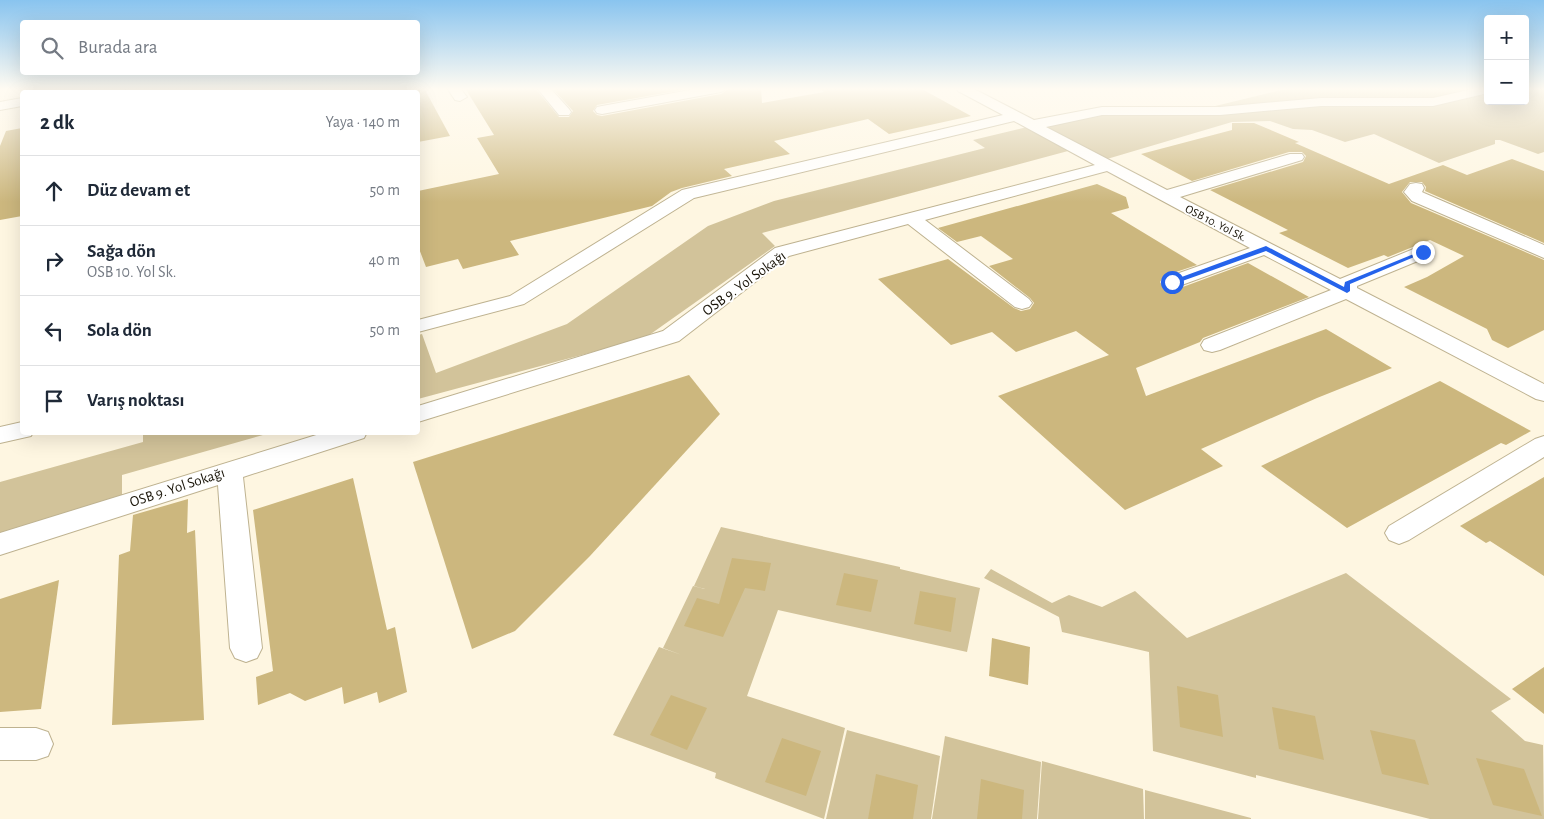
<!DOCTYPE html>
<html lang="tr">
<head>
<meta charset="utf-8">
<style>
  body { margin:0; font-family:"Alegreya Sans",sans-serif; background:#f6f6f7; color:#1f2937 }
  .controls { position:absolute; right:15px; top:15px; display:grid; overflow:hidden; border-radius:5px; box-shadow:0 5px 20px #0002 }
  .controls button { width:45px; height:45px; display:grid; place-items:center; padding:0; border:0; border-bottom:1px solid #e0e1e3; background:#fff; color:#1f2937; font:25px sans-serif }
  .stop { position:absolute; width:15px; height:15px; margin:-11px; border:4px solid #2563eb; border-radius:50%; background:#fff }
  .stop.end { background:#2563eb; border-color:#fff; box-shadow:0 1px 5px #0008 }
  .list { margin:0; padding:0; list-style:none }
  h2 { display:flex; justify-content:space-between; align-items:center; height:65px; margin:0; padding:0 20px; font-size:21px }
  h2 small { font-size:16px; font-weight:400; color:#747a83 }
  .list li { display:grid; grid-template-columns:32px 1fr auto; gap:15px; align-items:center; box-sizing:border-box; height:70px; padding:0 20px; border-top:1px solid #e0e1e3 }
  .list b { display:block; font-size:19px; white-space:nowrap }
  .list p { margin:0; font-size:16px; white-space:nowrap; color:#747a83 }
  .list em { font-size:16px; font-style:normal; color:#747a83 }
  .icon { flex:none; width:28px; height:28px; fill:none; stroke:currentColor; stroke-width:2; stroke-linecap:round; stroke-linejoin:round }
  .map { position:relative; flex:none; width:1544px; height:819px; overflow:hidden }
  .search { position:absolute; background:#fff; box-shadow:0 5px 20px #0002; left:20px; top:20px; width:400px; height:55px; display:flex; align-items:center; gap:12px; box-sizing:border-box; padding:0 18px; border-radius:5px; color:#747a83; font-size:19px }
  .panel { position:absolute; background:#fff; box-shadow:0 5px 20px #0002; left:20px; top:90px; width:400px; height:345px; border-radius:5px }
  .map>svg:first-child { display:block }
  .green { fill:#d2c39a }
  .building { fill:#ccb77e }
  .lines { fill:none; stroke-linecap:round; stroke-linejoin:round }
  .minor-casing { stroke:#beb290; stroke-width:2 }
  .minor { fill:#fff; fill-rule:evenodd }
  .route { fill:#2563eb }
  .labels { text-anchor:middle; stroke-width:4; stroke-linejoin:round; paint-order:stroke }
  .far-street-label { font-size:12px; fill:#191408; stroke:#fff }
  .street-label { font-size:15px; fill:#191408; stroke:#fff }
</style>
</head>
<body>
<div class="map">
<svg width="1544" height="819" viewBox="0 0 1544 819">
  <rect width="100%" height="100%" fill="#fef6e1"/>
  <!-- green -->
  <g class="green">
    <path d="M1290 88H1488V101H1525V88H1544V152L1538 154 1500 140H1495V144L1439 163 1374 134 1345 142 1312 130 1293 129 1270 121 1232 122 1107 159 1034 121 1096 108 1211 107Z"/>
    <path d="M1027 127 1068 151 762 233 775 246 645 338 418 399V335L422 334 436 373 567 324 708 226 774 201 985 148 973 140Z"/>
    <path d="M143 433H270L122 475V498L0 535V482L143 442Z"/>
    <path d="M721 527 900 567V569L980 588 967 652 778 610 747 696 845 728 824 819 715 778 716 773 613 735 659 647 682 655 663 648 693 586 705 589 694 586Z"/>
    <path d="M991 569 1052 603 1069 595 1102 607 1135 591 1187 638 1346 573 1511 699 1491 711 1525 741 1543 745 1544 819H1430L1256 775V778L1153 751 1149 652 1062 632 1059 617 984 578Z"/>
    <path d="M847 730 940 756 931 819H826Z"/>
    <path d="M945 736 1041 762 1037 819H932Z"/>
    <path d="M1042 761 1143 789 1144 819H1038Z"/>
    <path d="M1145 790 1251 818V819H1145Z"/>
  </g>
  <!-- building -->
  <g class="building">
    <path d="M418 88H424L450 136 418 142Z"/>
    <path d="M465 88H535L559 117H569L573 111 552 88H693L597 105 593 111 597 115 602 116 721 94 730 88H761L762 103 824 92 819 88H920L971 116 889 134 868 119 774 141 790 154 724 169 732 176 682 188 671 192 652 206 510 241 519 255 463 269 458 259 426 267 418 246V191L499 174 477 138 494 135Z"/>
    <path d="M1232 123H1254L1299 142 1295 143 1389 184 1443 165 1467 175 1512 159 1544 171V243L1425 191 1426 187 1422 182H1410L1402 192 1411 203 1544 260V330L1508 348 1492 340 1487 329 1404 287 1427 277 1464 256 1430 240 1388 257 1384 255 1348 268 1279 233 1288 230 1210 190 1303 162 1306 156 1302 152H1289L1192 181 1141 154 1232 130Z"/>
    <path d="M22 128V216L0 220V146L6 131Z"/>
    <path d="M1097 184 1126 197 1129 208 1111 213 1197 265 1164 276 1160 282 1164 288 1171 290 1180 288 1248 263 1309 297 1203 338 1200 342 1136 368 1146 396 1326 329 1392 368 1317 398 1201 449 1223 466 1125 510 998 396 1109 355 1076 331 1016 352 992 332 951 345 878 279 948 259 1014 308 1021 311 1030 309 1034 303 1030 298 989 266 1013 259 981 236 957 242 938 228Z"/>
    <path d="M689 375 720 414 590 556 515 631 472 649 413 462Z"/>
    <path d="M1440 381 1531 431 1506 445 1501 443 1347 528 1261 466Z"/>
    <path d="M1544 477V576L1490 541 1486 543 1460 526Z"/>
    <path d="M353 478 387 630 395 627 407 692 379 703 377 692 344 704 342 687 305 701 290 693 258 705 256 677 273 671 253 510Z"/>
    <path d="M188 499 187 533 195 530 204 720 112 725 119 555 130 551 133 515Z"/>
    <path d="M732 558 771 563 765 591 745 588 723 637 684 626 697 598 719 604Z"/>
    <path d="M844 573 878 580 871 612 836 605Z"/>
    <path d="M59 580 41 709 0 712V599Z"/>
    <path d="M920 591 956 598 951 632 914 624Z"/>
    <path d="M992 638 1030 647 1028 685 989 676Z"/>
    <path d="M1544 667V714L1512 689Z"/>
    <path d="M1177 686 1218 695 1223 737 1180 727Z"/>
    <path d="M671 695 707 708 687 750 650 735Z"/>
    <path d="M1272 707 1315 716 1324 760 1279 749Z"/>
    <path d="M1370 730 1415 740 1429 785 1382 774Z"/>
    <path d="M782 738 821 751 806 796 765 782Z"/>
    <path d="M1476 758 1524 769 1542 816 1493 805Z"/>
    <path d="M876 774 918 785 913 819H868Z"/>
    <path d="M981 779 1024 790 1022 819H977Z"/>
  </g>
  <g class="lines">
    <defs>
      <g id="minor">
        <path d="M89 88H126L124 91 80 92 82 89Z"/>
        <path d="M308 88H321L324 92H311Z"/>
        <path d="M447 88H460L467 97 460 101 455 100Z"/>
        <path d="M537 88H550L569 109 571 112 569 115H559Z"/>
        <path d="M701 88H728L721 92 602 114 597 113 595 110 597 107 602 106Z"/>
        <path d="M957 88H972L1034 120 1102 107H1220L1321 98H1433L1477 88H1488V93L1433 106H1321L1220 115H1102L1046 127 1167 190 1290 154H1302L1304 157 1302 160 1180 197 1340 279 1416 248 1423 246 1430 248 1432 252 1430 256 1357 286V288L1544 384V401L1536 399 1346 299 1220 350 1212 352 1204 350 1201 345 1204 340 1331 290 1264 255 1179 286 1172 288 1165 286 1162 282 1165 278 1250 248 1107 171 925 220 1029 299 1032 303 1029 307 1022 309 1015 307 908 224 789 256 679 341 418 422V406L663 331 775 248 1095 165 1014 121 694 198 524 304 418 332V320L510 296 682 190 1003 115 958 91Z"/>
        <path d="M22 98V106L0 110V102Z"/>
        <path d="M1416 183 1422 184 1424 188 1422 192 1424 193 1544 245V258L1412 201 1404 192 1410 184Z"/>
        <path d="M22 422V432H33L31 436 0 443V427Z"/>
        <path d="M326 432H367L364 438 243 477 262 648 257 658 246 662 235 658 230 648 218 485 0 555V533Z"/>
        <path d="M1544 436V457L1409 540 1399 544 1389 540 1385 533 1389 526 1535 439Z"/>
        <path d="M0 728H36L48 732 53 744 48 756 36 760H0Z"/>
      </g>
    </defs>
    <!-- minor casing -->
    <use href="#minor" class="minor-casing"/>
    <!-- minor -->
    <use href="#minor" class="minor"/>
  </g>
  <!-- sky -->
  <linearGradient id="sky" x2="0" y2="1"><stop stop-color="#89c4ef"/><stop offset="0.44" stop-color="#fffbf2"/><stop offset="1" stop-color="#fffbf2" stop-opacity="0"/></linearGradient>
  <rect width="1544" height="202" fill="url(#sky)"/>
  <!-- route -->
  <path class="route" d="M1266 246 1344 287 1345 282 1421 251 1426 252 1350 284V291L1347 293 1266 251 1174 284 1168 282Z"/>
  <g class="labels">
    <!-- far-street labels -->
    <g class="far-street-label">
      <text transform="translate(1216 223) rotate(27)" y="4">OSB 10. Yol Sk.</text>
    </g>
    <!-- street labels -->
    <g class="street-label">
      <text transform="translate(744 283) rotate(-36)" y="5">OSB 9. Yol Sokağı</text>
      <text transform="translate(177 487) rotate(-18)" y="5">OSB 9. Yol Sokağı</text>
    </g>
  </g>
</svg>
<div class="controls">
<button>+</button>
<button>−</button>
</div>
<div class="stop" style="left:1172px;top:282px"></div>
<div class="stop end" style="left:1423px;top:252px"></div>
<div class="search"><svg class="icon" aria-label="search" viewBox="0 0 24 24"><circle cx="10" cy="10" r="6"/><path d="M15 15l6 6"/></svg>Burada ara</div>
<section class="panel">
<h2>2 dk<small>Yaya · 140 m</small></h2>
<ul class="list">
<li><svg class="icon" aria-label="ahead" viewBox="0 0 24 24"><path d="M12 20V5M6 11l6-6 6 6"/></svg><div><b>Düz devam et</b></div><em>50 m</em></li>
<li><svg class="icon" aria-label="right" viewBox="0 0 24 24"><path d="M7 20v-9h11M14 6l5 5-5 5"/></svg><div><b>Sağa dön</b><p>OSB 10. Yol Sk.</p></div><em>40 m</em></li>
<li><svg class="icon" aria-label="left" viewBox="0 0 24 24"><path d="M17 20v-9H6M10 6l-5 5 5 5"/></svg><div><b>Sola dön</b></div><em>50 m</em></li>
<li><svg class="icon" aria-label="arrive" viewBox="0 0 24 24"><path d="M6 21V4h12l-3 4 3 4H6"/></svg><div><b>Varış noktası</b></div></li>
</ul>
</section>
</div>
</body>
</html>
